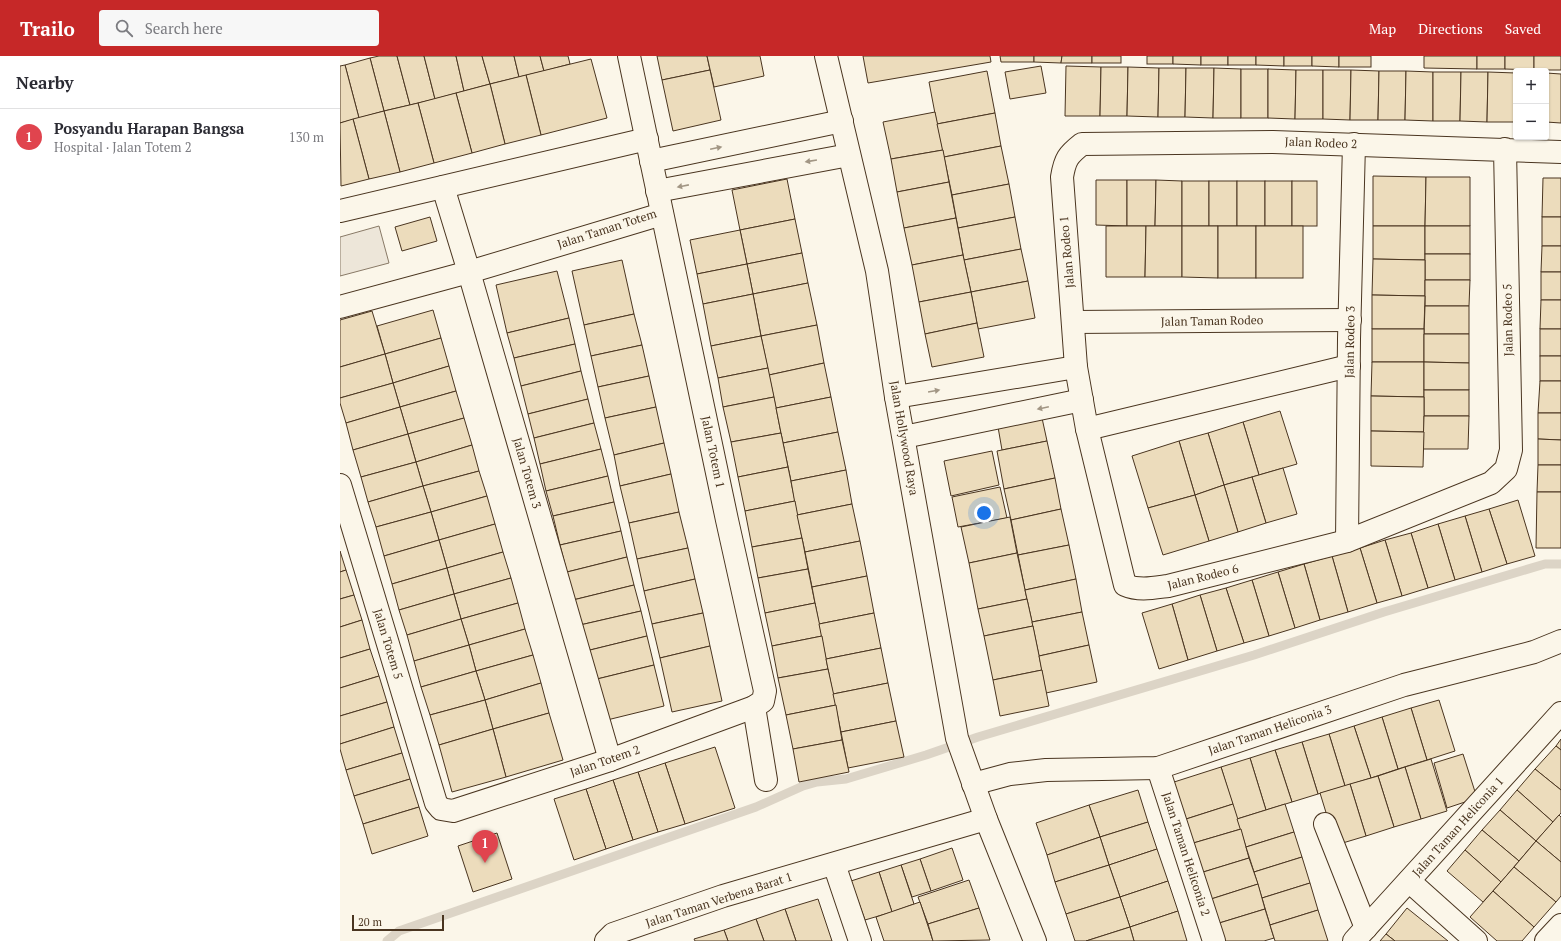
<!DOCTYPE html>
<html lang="en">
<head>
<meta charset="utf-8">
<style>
  body { margin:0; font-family:"PT Serif",serif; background:#f7f7f7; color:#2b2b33 }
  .controls { position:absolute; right:12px; top:12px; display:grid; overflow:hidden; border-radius:4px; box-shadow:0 1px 3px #0004 }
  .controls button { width:36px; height:36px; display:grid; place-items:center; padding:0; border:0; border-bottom:1px solid #e1e1e2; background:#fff; color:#2b2b33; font:20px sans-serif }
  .scale { position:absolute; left:12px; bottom:10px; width:92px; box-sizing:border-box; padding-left:4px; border:2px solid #4a3520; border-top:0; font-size:11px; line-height:14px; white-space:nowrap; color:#4a3520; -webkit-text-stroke:3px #fbf6e9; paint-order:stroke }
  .you { position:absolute; left:644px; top:457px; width:14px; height:14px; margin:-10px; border:3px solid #fff; border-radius:50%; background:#1a73e8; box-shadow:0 0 0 6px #1a73e833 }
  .badge { display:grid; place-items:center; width:26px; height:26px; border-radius:50%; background:#c62828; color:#fff; font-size:13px; font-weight:700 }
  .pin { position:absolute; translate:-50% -33px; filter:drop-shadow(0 1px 2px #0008) }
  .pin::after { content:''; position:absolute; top:21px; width:14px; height:12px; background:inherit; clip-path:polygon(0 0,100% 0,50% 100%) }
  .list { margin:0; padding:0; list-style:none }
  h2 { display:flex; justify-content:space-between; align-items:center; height:52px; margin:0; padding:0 16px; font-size:17px }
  h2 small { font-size:13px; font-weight:400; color:#7c7c81 }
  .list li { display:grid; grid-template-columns:26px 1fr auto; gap:12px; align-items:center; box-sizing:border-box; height:56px; padding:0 16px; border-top:1px solid #e1e1e2 }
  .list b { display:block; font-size:15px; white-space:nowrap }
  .list p { margin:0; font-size:13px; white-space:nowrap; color:#7c7c81 }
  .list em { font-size:13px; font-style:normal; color:#7c7c81 }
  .icon { flex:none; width:22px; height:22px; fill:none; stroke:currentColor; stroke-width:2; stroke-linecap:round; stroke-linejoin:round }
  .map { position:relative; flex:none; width:1221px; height:885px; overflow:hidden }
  header { display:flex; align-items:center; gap:24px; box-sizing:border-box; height:56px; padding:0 20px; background:#c62828; color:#fff }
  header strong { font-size:19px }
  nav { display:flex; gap:22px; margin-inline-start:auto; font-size:14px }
  .search { width:280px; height:36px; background:#f7f7f7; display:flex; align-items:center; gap:10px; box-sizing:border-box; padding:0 14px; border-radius:4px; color:#7c7c81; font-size:15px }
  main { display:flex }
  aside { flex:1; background:#fff }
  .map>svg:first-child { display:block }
  .green { fill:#ede6d9; stroke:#887966 }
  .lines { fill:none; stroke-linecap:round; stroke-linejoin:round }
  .stream { stroke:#dcd4c6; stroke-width:9 }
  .building { fill:#ecdcbc; stroke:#4a3520 }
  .street-casing { stroke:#4a3520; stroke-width:24 }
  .street { stroke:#fbf6e9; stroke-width:22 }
  .oneway { fill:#a29684 }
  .labels { text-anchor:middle; stroke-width:3; stroke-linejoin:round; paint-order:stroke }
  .street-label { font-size:12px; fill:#4a3520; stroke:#fbf6e9 }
</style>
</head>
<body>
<header>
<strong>Trailo</strong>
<div class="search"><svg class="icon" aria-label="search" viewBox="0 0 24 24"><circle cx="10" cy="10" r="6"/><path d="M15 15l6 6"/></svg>Search here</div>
<nav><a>Map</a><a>Directions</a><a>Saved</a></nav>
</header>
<main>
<aside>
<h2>Nearby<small></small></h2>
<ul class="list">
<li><span class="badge" style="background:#e0444e">1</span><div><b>Posyandu Harapan Bangsa</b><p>Hospital · Jalan Totem 2</p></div><em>130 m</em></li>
</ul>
</aside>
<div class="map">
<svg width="1221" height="885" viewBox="0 0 1221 885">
  <rect width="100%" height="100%" fill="#fbf6e9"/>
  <!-- green -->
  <path class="green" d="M39 170 49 207 0 220V181Z"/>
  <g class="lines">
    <!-- stream -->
    <path class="stream" d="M47 885 59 875 416 751 463 730 477 726 506 723 586 699 638 681 914 599 1044 556 1205 508H1221"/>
  </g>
  <!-- building -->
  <g class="building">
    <path d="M39 0H57L70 49 44 55 30 2Z"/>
    <path d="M57 0H84L95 43 70 49Z"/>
    <path d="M84 0H116L124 35 95 43Z"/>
    <path d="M116 0H142L150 28 124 35Z"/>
    <path d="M142 0H174L179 21 150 28Z"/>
    <path d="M174 0H200L204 15 179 21Z"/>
    <path d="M200 0H228L230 8 204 15Z"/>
    <path d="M317 0H367L370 14 322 24Z"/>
    <path d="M367 0H420L424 20 374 31Z"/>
    <path d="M523 0H650L651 6 528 27Z"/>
    <path d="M660 0H694V6H661Z"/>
    <path d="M694 0H722L721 7 694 6Z"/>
    <path d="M722 0H752V7H721Z"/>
    <rect x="752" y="0" width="29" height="7"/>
    <rect x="807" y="0" width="26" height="8"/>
    <path d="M833 0H861V9L833 8Z"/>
    <rect x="861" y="0" width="27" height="9"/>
    <rect x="888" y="0" width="28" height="9"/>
    <path d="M916 0H944V10L916 9Z"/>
    <rect x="944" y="0" width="28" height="10"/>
    <path d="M972 0H999V11L972 10Z"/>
    <rect x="999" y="0" width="32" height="11"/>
    <path d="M1084 0H1137V13L1084 12Z"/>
    <rect x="1137" y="0" width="28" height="13"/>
    <path d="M1165 0H1194V14L1165 13Z"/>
    <rect x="1194" y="0" width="27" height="14"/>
    <path d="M30 2 44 55 19 62 5 9Z"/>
    <path d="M251 3 267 62 201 79 186 19Z"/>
    <path d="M5 9 19 62 0 67V10Z"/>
    <path d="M701 10 706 37 670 43 665 16Z"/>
    <path d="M726 10 761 11 760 60H725Z"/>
    <path d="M761 11H788L787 60H760Z"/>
    <path d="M788 11 819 12 818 61 787 60Z"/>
    <path d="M819 12H846L845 61H818Z"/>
    <path d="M846 12H874L873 62 845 61Z"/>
    <path d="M874 12 901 13V62H873Z"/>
    <rect x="901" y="13" width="27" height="49"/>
    <path d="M928 13 956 14 955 63 928 62Z"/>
    <path d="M370 14 381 64 333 75 322 24Z"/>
    <path d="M956 14H983V63H955Z"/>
    <path d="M983 14H1011L1010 64 983 63Z"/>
    <path d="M1011 14 1039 15 1038 64H1010Z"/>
    <path d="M647 15 655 57 597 68 589 26Z"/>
    <path d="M1039 15H1066L1065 64H1038Z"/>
    <path d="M1066 15 1093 16V65L1065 64Z"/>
    <path d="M1093 16H1121L1120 65H1093Z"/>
    <path d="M1121 16H1148L1147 66 1120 65Z"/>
    <path d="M1148 16 1176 17 1175 66H1147Z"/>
    <path d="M1176 17V66H1175Z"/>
    <path d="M1206 17 1221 18V67L1206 66Z"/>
    <path d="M186 19 201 79 165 88 150 28Z"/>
    <path d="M150 28 165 88 132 97 116 37Z"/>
    <path d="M116 37 132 97 94 107 78 47Z"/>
    <path d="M78 47 94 107 60 116 44 55Z"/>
    <path d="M44 55 60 116 29 123 13 63Z"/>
    <path d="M595 56 603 94 551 103 543 66Z"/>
    <path d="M655 57 661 90 604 101 597 68Z"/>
    <path d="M13 63 29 123 1 130 0 67Z"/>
    <path d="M661 90 669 128 612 139 604 101Z"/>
    <path d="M603 94 609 126 557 136 551 103Z"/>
    <path d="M1033 120 1086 121 1085 170H1033Z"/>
    <path d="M1086 121H1130V170H1085Z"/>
    <path d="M1203 122H1221V161H1202Z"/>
    <path d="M447 123 455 163 400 174 392 134Z"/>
    <path d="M756 124H787V170L756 169Z"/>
    <path d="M787 124H816L815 170H787Z"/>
    <path d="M816 124 842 125V170H815Z"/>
    <rect x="842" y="125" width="27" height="45"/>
    <rect x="869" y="125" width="28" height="45"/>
    <rect x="897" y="125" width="28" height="45"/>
    <rect x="925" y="125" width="27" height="45"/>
    <rect x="952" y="125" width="25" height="45"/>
    <path d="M609 126 616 162 564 172 557 136Z"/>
    <path d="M669 128 675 161 618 172 612 139Z"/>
    <path d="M90 161 97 185 62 195 55 171Z"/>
    <path d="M675 161 681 193 624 204 618 172Z"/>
    <rect x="1202" y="161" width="19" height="29"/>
    <path d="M616 162 623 199 572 209 564 172Z"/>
    <path d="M455 163 462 197 407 208 400 174Z"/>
    <path d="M766 170H806L805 221H766Z"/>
    <path d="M806 170H842V221H805Z"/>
    <path d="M842 170H878V222L842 221Z"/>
    <rect x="878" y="170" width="38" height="52"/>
    <rect x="916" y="170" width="47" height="52"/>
    <path d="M1033 170H1085V204L1033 203Z"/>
    <rect x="1085" y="170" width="45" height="28"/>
    <path d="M400 174 407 208 357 218 350 184Z"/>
    <path d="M1202 190H1221V216H1201Z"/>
    <path d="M681 193 688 225 631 236 624 204Z"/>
    <path d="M462 197 468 227 413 238 407 208Z"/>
    <rect x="1085" y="198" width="45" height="26"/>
    <path d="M623 199 631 236 579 246 572 209Z"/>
    <path d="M1033 203 1085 204V240L1032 239Z"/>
    <path d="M282 204 294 258 244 269 232 215Z"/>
    <path d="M407 208 413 238 363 248 357 218Z"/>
    <path d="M217 215 229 262 167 277 156 229Z"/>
    <rect x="1201" y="216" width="20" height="28"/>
    <path d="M1085 224H1130L1129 250H1085Z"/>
    <path d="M688 225 695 262 638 273 631 236Z"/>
    <path d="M468 227 477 269 421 280 413 238Z"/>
    <path d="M631 236 637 267 585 278 579 246Z"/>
    <path d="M413 238 421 280 371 290 363 248Z"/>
    <path d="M1032 239 1085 240 1084 273H1032Z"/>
    <path d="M1201 244H1221V273H1200Z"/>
    <path d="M1085 250H1129V278H1084Z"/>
    <path d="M93 254 101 282 45 298 37 270Z"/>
    <path d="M32 255 45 298 0 311V264Z"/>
    <path d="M294 258 302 289 251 300 244 269Z"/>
    <path d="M229 262 235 288 174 302 167 277Z"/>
    <path d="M637 267 644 301 592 311 585 278Z"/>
    <path d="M477 269 484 307 429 319 421 280Z"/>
    <rect x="1032" y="273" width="52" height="33"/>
    <rect x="1200" y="273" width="21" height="27"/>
    <path d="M1084 278H1129V307L1084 306Z"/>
    <path d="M421 280 428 312 378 322 371 290Z"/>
    <path d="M101 282 109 310 53 327 45 298Z"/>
    <path d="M235 288 241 315 181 330 174 302Z"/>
    <path d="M302 289 309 320 258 331 251 300Z"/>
    <path d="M45 298 53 327 0 342V311Z"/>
    <rect x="1200" y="300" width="21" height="25"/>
    <path d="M1032 306H1084V341L1031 340Z"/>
    <path d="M1084 306 1129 307V334H1084Z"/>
    <path d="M484 307 491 341 436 352 429 319Z"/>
    <path d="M109 310 116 335 60 351 53 327Z"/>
    <path d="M428 312 434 341 383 351 378 322Z"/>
    <path d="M241 315 248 343 188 358 181 330Z"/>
    <path d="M309 320 316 351 265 362 258 331Z"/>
    <path d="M1200 325H1221V357H1198Z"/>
    <path d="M53 327 60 351 6 367 0 347V342Z"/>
    <rect x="1084" y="334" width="45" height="26"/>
    <path d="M116 335 124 362 68 378 60 351Z"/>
    <path d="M1031 340 1084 341V376L1031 375Z"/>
    <path d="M434 341 441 377 391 386 383 351Z"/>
    <path d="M491 341 498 376 443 387 436 352Z"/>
    <path d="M248 343 254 367 194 382 188 358Z"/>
    <path d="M60 351 68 378 13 394 6 367Z"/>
    <path d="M316 351 324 387 274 399 265 362Z"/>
    <path d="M940 355 957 408 919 419 903 366Z"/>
    <path d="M1198 357H1221V384L1198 383Z"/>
    <path d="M1084 360H1129L1128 393H1083Z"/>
    <path d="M124 362 132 389 76 406 68 378Z"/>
    <path d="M702 362 707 385 662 394 658 371Z"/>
    <path d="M903 366 919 419 884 429 868 377Z"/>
    <path d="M254 367 261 393 200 408 194 382Z"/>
    <path d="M1031 375 1084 376 1083 411 1031 410Z"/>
    <path d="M498 376 506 414 451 425 443 387Z"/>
    <path d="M441 377 448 411 398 421 391 386Z"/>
    <path d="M868 377 884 429 855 439 839 385Z"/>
    <path d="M68 378 76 406 21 421 13 394Z"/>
    <path d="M1198 383 1221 384V409H1198Z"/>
    <path d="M707 385 715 422 664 433 657 395Z"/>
    <path d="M839 385 855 439 808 452 792 400Z"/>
    <path d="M324 387 331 418 280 430 274 399Z"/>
    <path d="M132 389 139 415 83 430 76 406Z"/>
    <path d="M261 393 268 420 206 435 200 408Z"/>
    <path d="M652 395 659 429 611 440 604 405Z"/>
    <path d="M76 406 83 430 28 446 21 421Z"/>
    <path d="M1198 409H1221V436H1197Z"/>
    <path d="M448 411 455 445 405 455 398 421Z"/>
    <path d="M943 412 957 458 926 467 912 421Z"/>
    <path d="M506 414 512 448 457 459 451 425Z"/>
    <path d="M139 415 147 440 91 456 83 430Z"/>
    <path d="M331 418 339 456 289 467 280 430Z"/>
    <path d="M268 420 274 446 213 460 206 435Z"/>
    <path d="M912 421 926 467 898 476 884 429Z"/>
    <path d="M715 422 721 453 671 464 664 433Z"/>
    <path d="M884 429 898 476 869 485 855 439Z"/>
    <path d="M83 430 91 456 36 471 28 446Z"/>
    <path d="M660 431 667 462 618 471 612 441Z"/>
    <path d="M1197 436H1221V492H1196Z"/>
    <path d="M855 439 869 485 823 499 808 452Z"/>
    <path d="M147 440 155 468 99 484 91 456Z"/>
    <path d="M1178 444 1195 500 1167 508 1149 453Z"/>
    <path d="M455 445 462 482 412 491 405 455Z"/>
    <path d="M274 446 281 475 220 489 213 460Z"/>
    <path d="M512 448 520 485 465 496 457 459Z"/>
    <path d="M721 453 729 489 678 499 671 464Z"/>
    <path d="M1149 453 1167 508 1142 516 1125 460Z"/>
    <path d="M91 456 99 484 44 500 36 471Z"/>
    <path d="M339 456 348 492 297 503 289 467Z"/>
    <path d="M1125 460 1142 516 1115 524 1098 468Z"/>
    <path d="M670 461 677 497 629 507 621 471Z"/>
    <path d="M155 468 163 496 107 512 99 484Z"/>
    <path d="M1098 468 1115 524 1088 532 1071 477Z"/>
    <path d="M281 475 287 501 227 516 220 489Z"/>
    <path d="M1071 477 1088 532 1062 540 1045 484Z"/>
    <path d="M462 482 468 513 418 522 412 491Z"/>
    <path d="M99 484 107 512 52 528 44 500Z"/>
    <path d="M1045 484 1062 540 1037 547 1020 492Z"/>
    <path d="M520 485 527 520 472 531 465 496Z"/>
    <path d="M729 489 736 523 685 534 678 499Z"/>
    <path d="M348 492 355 523 304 535 297 503Z"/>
    <path d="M1020 492 1037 547 1008 556 992 500Z"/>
    <path d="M0 495 6 514 0 516Z"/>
    <path d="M163 496 171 522 114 538 107 512Z"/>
    <path d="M677 497 687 543 638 553 629 507Z"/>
    <path d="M992 500 1008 556 980 564 964 508Z"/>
    <path d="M287 501 294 529 233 544 227 516Z"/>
    <path d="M964 508 980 564 955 572 938 516Z"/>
    <path d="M107 512 114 538 59 554 52 528Z"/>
    <path d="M468 513 475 547 425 557 418 522Z"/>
    <path d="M6 514 14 539 0 543V516Z"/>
    <path d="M938 516 955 572 929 580 912 524Z"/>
    <path d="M527 520 534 557 479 568 472 531Z"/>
    <path d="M171 522 178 547 121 563 114 538Z"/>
    <path d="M355 523 363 557 312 568 304 535Z"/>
    <path d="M736 523 742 556 692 566 685 534Z"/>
    <path d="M912 524 929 580 904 587 886 532Z"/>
    <path d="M294 529 301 555 240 569 233 544Z"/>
    <path d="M886 532 904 587 877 595 860 539Z"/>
    <path d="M114 538 121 563 67 579 59 554Z"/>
    <path d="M14 539 22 564 0 571V543Z"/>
    <path d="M860 539 877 595 848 604 832 548Z"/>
    <path d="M687 543 693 570 644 580 638 553Z"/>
    <path d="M178 547 185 573 129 589 121 563Z"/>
    <path d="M475 547 482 580 432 590 425 557Z"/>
    <path d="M832 548 848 604 819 613 802 557Z"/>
    <path d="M301 555 307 580 246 595 240 569Z"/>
    <path d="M742 556 749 589 699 600 692 566Z"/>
    <path d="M363 557 370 590 320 602 312 568Z"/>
    <path d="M534 557 541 592 486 603 479 568Z"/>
    <path d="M121 563 129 589 74 605 67 579Z"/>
    <path d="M22 564 30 593 0 602V571Z"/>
    <path d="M693 570 702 614 653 624 644 580Z"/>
    <path d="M185 573 193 599 136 615 129 589Z"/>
    <path d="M307 580 314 609 253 624 246 595Z"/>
    <path d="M482 580 488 613 438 622 432 590Z"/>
    <path d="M129 589 136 615 81 631 74 605Z"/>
    <path d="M749 589 757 626 706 637 699 600Z"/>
    <path d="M370 590 382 645 332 656 320 602Z"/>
    <path d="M541 592 548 627 493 638 486 603Z"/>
    <path d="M30 593 39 620 0 632V602Z"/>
    <path d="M193 599 201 627 145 644 136 615Z"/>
    <path d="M314 609 324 650 263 665 253 624Z"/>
    <path d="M488 613 496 649 446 659 438 622Z"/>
    <path d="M702 614 709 650 660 660 653 624Z"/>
    <path d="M136 615 145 644 90 659 81 631Z"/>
    <path d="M39 620 47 646 0 660V632Z"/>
    <path d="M201 627 209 657 153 673 145 644Z"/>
    <path d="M548 627 556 665 501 676 493 638Z"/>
    <path d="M145 644 153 673 99 689 90 659Z"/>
    <path d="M1099 644 1115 695 1087 704 1071 652Z"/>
    <path d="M47 646 54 671 0 688V660Z"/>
    <path d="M496 649 502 684 453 693 446 659Z"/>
    <path d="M1071 652 1087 704 1058 713 1042 661Z"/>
    <path d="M209 657 223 704 166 721 153 673Z"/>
    <path d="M1042 661 1058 713 1031 722 1014 670Z"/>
    <path d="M556 665 564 701 508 712 501 676Z"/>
    <path d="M1014 670 1031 722 1005 730 989 678Z"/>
    <path d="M54 671 62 697 6 714 0 693V688Z"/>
    <path d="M153 673 166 721 112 736 99 689Z"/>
    <path d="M989 678 1005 730 978 738 962 686Z"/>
    <path d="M1221 683V694L1216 690Z"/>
    <path d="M502 684 509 716 459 726 453 693Z"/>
    <path d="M962 686 978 738 952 746 935 694Z"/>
    <path d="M1216 690 1221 694V734L1195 713Z"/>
    <path d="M375 691 395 752 345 768 325 707Z"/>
    <path d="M935 694 952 746 926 754 910 702Z"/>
    <path d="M62 697 70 723 14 740 6 714Z"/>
    <path d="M1123 698 1137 742 1107 752 1094 707Z"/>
    <path d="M910 702 926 754 897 763 881 711Z"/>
    <path d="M1091 703 1107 755 1081 763 1065 711Z"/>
    <path d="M325 707 345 768 318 776 298 716Z"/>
    <path d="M881 711 893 748 843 764 831 727Z"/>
    <path d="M1065 711 1081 763 1054 771 1038 720Z"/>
    <path d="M1195 713 1221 734V757L1213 766 1177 734Z"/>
    <path d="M298 716 318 776 293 784 273 724Z"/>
    <path d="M1038 720 1054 771 1026 780 1010 728Z"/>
    <path d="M70 723 79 751 23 768 14 740Z"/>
    <path d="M273 724 293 784 266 793 246 733Z"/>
    <path d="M1010 728 1026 780 996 789 980 737Z"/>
    <path d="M246 733 266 793 234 804 214 743Z"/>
    <path d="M798 734 808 766 760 781 749 749Z"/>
    <path d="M1177 734 1213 766 1196 785 1160 754Z"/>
    <path d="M893 748 901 773 850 788 843 764Z"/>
    <path d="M945 748 954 776 906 791 897 763Z"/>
    <path d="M749 749 760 781 707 799 696 767Z"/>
    <path d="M79 751 88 780 32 798 23 768Z"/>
    <path d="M1160 754 1196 785 1179 805 1142 774Z"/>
    <path d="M1219 759 1221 761V806L1196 785Z"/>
    <path d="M808 766 817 793 769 809 760 781Z"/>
    <path d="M901 773 909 802 860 817 850 788Z"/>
    <path d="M1142 774 1179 805 1161 826 1125 794Z"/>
    <path d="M954 776 962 801 914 816 906 791Z"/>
    <path d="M157 777 172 823 133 836 118 790Z"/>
    <path d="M760 781 769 809 715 826 707 799Z"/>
    <path d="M1196 785 1221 806V840L1216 846 1174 811Z"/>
    <path d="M612 792 623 824 591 835 580 803Z"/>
    <path d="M817 793 828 825 780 841 769 809Z"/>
    <path d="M1125 794 1161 826 1143 846 1107 815Z"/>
    <path d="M962 801 970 827 922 842 914 816Z"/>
    <path d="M909 802 918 828 868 844 860 817Z"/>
    <path d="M580 803 591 835 572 841 561 809Z"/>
    <path d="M561 809 574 848 552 856 539 816Z"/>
    <path d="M769 809 780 841 726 858 715 826Z"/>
    <path d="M1174 811 1216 846 1194 871 1153 835Z"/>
    <path d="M539 816 552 856 525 864 511 825Z"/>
    <path d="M629 824 639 852 588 868 578 841Z"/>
    <path d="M828 825 838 855 790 871 780 841Z"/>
    <path d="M970 827 978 854 930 869 922 842Z"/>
    <path d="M918 828 925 853 876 868 868 844Z"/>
    <path d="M1153 835 1194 871 1182 885H1157L1130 861Z"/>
    <path d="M780 841 790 871 746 885H735L726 858Z"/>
    <path d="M478 843 492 885H456L445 853Z"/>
    <path d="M580 846 593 885H544L536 861Z"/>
    <path d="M639 852 650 884 593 885 588 868Z"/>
    <path d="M1067 852 1108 885H1055L1046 878Z"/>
    <path d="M445 853 456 885H424L416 863Z"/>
    <path d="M925 853 934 882 924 885H881L876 868Z"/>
    <path d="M978 854 988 885H935L930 869Z"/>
    <path d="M838 855 847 885H794L790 871Z"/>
    <path d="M416 863 424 885H388L384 874Z"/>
    <path d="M790 871 794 885H746Z"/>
    <path d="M384 874 388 885H355L354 883Z"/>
    <path d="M1046 878 1055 885H1040Z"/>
  </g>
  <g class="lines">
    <defs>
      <g id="street">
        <path d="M486 0 537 215 556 341 617 682 646 763 695 885"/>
        <path d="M1165 93 1171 394 1166 413 1151 427 1007 485 828 530C813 532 799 535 785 529L747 373 736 311 722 121C725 103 728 99 742 88L933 86 1221 96"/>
        <path d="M311 105 502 65"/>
        <path d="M103 131 129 216 270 704"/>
        <path d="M317 135 509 99"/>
        <path d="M0 155 307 83"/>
        <path d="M0 251 129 216 322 158"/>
        <path d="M734 266 1010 264"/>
        <path d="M556 341 736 311"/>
        <path d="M747 373 1009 310"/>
        <path d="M564 381 742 344"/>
        <path d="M0 429 96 747 101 753 113 755 270 704 414 651 423 645 425 635 387 464 289 0"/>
        <path d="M1007 485 1009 283 1014 88"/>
        <path d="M414 651 426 724"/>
        <path d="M818 712 874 885"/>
        <path d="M633 728 670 718 706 714 818 712 1064 629 1194 596 1221 585"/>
        <path d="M985 768 1026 872"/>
        <path d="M494 808 520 885"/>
        <path d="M1069 825 1136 885"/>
        <path d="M266 885 273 878 383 840 646 763"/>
        <path d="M1014 885 1221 657"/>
        <path d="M1206 885 1221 869"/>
      </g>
    </defs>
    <!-- street casing -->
    <use href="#street" class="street-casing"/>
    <!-- street -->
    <use href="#street" class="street"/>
  </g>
  <!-- one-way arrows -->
  <defs><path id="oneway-solid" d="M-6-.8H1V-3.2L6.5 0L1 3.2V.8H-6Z"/></defs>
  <g class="oneway">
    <use href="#oneway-solid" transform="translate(376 92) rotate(-12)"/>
    <use href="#oneway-solid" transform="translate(471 105) rotate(171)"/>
    <use href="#oneway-solid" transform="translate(343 130) rotate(169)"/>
    <use href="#oneway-solid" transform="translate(594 335) rotate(-10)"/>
    <use href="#oneway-solid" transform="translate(703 352) rotate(168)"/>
  </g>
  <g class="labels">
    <!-- street labels -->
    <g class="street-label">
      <text transform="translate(981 87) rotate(2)" y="4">Jalan Rodeo 2</text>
      <text transform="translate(267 173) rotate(-18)" y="4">Jalan Taman Totem</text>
      <text transform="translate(727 196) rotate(-95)" y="4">Jalan Rodeo 1</text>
      <text transform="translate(1168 264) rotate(-91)" y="4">Jalan Rodeo 5</text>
      <text transform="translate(872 265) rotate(-1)" y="4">Jalan Taman Rodeo</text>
      <text transform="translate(1010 286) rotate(-89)" y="4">Jalan Rodeo 3</text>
      <text transform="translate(564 382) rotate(80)" y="4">Jalan Hollywood Raya</text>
      <text transform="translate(373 396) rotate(78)" y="4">Jalan Totem 1</text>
      <text transform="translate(187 417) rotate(74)" y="4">Jalan Totem 3</text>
      <text transform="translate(863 521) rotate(-14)" y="4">Jalan Rodeo 6</text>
      <text transform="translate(48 588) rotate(73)" y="4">Jalan Totem 5</text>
      <text transform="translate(930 674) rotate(-19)" y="4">Jalan Taman Heliconia 3</text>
      <text transform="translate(265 705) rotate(-19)" y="4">Jalan Totem 2</text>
      <text transform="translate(1118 771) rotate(-48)" y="4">Jalan Taman Heliconia 1</text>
      <text transform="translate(846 798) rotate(72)" y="4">Jalan Taman Heliconia 2</text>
      <text transform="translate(379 844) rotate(-18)" y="4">Jalan Taman Verbena Barat 1</text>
    </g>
  </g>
</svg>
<div class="controls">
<button>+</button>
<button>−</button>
</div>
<div class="scale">20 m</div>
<div class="you"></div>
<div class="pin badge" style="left:145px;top:807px;background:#e0444e">1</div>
</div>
</main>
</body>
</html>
